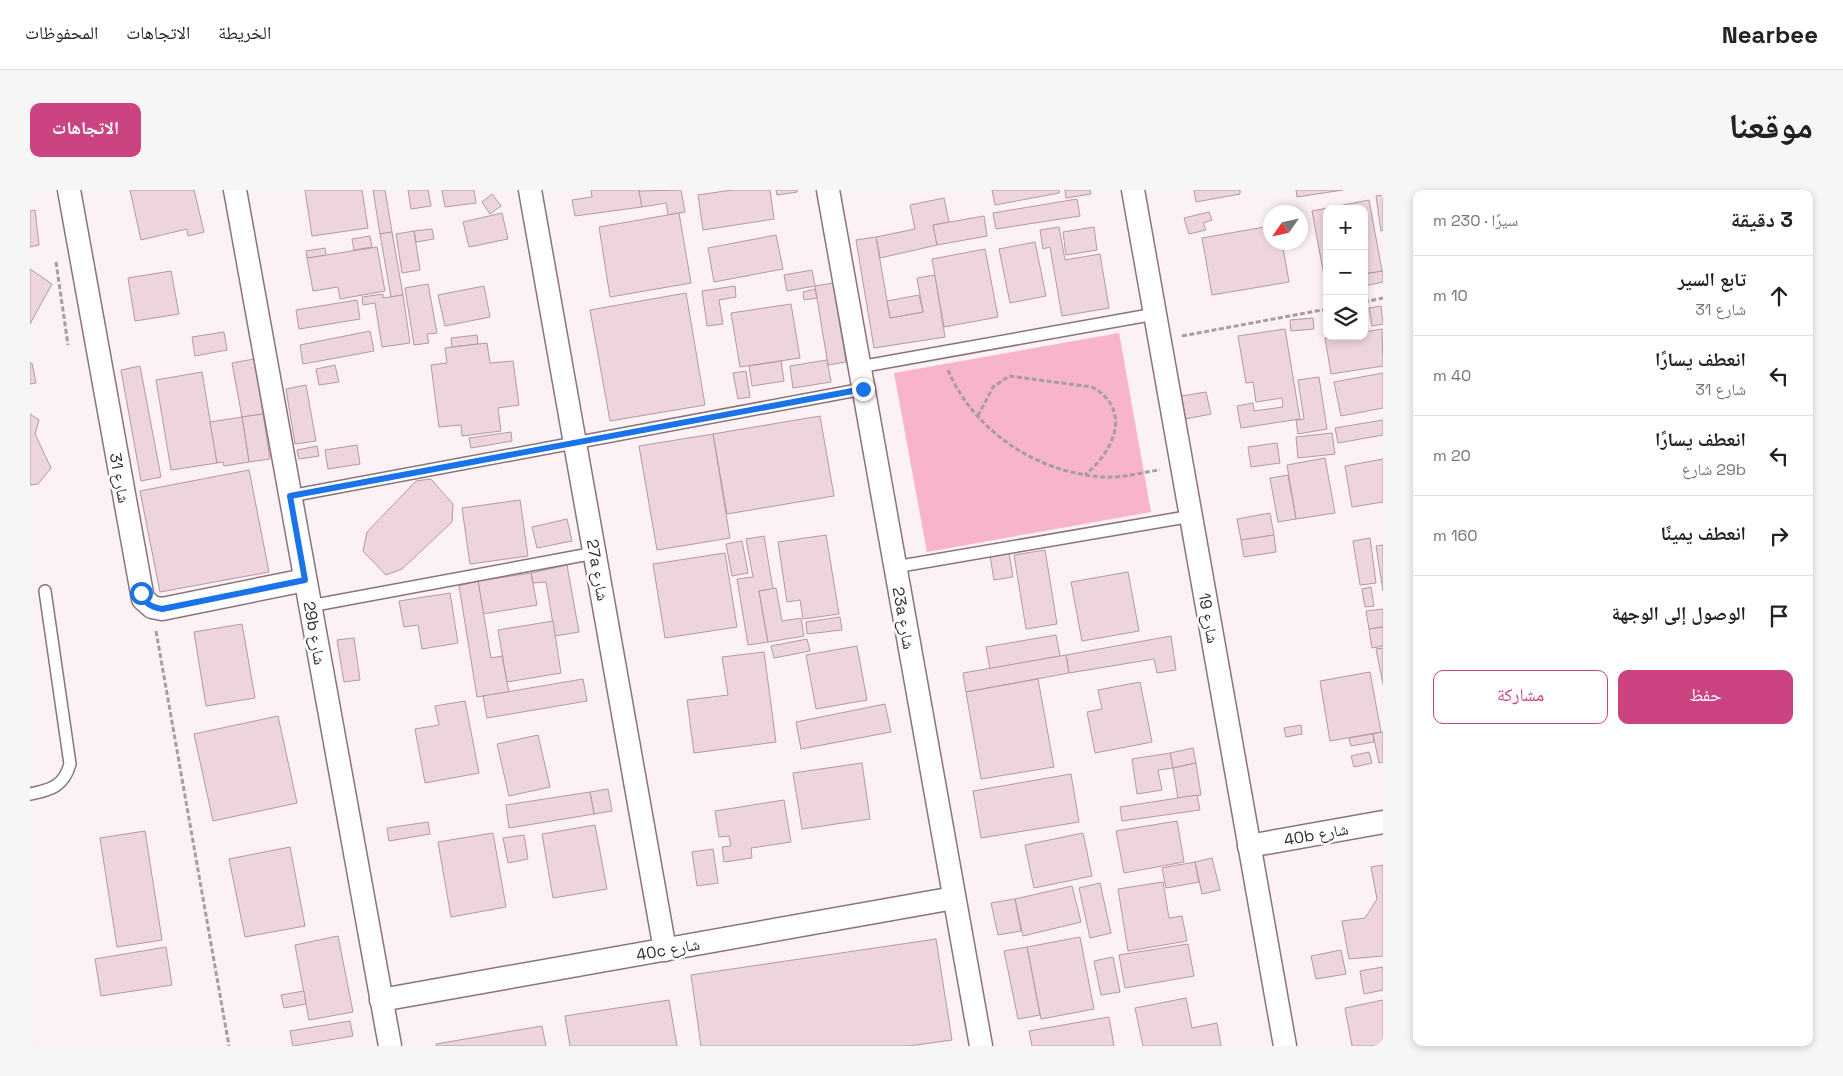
<!DOCTYPE html>
<html lang="ar">
<head>
<meta charset="utf-8">
<style>
  body { margin:0; font-family:"Space Grotesk","Noto Naskh Arabic",sans-serif; background:#f6f6f6; color:#222; direction:rtl }
  .controls { position:absolute; right:15px; top:15px; display:grid; overflow:hidden; border-radius:10px; box-shadow:0 2px 8px #0003 }
  .controls button { width:45px; height:45px; display:grid; place-items:center; padding:0; border:0; border-bottom:1px solid #e0e0e0; background:#fff; color:#222; font:25px sans-serif }
  .compass { position:absolute; left:1233px; top:15px; width:45px; height:45px; border-radius:50%; background:#fff; box-shadow:0 2px 8px #0003; rotate:236deg }
  .stop { position:absolute; width:15px; height:15px; margin:-11px; border:4px solid #1a73e8; border-radius:50%; background:#fff }
  .stop.end { background:#1a73e8; border-color:#fff; box-shadow:0 1px 5px #0008 }
  .list { margin:0; padding:0; list-style:none }
  h2 { display:flex; justify-content:space-between; align-items:center; height:65px; margin:0; padding:0 20px; font-size:21px }
  h2 small { font-size:16px; font-weight:400; color:#767676 }
  .list li { display:grid; grid-template-columns:32px 1fr auto; gap:15px; align-items:center; box-sizing:border-box; height:80px; padding:0 20px; border-top:1px solid #e0e0e0 }
  .list b { display:block; font-size:19px; white-space:nowrap }
  .list p { margin:0; font-size:16px; white-space:nowrap; color:#767676 }
  .list em { font-size:16px; font-style:normal; color:#767676 }
  .actions { display:flex; gap:10px; padding:15px 20px }
  .actions a { flex:1; padding:11px 0; border:1px solid #cb4380; border-radius:10px; text-align:center; font-size:18px; color:#cb4380 }
  .actions .main { background:#cb4380; color:#fff }
  .icon { flex:none; width:28px; height:28px; fill:none; stroke:currentColor; stroke-width:2; stroke-linecap:round; stroke-linejoin:round }
  .map { position:relative; flex:none; width:1353px; height:856px; overflow:hidden; direction:ltr; border-radius:10px }
  header { display:flex; align-items:center; gap:30px; box-sizing:border-box; height:70px; padding:0 25px; background:#fff; border-bottom:1px solid #e0e0e0 }
  header strong { font-size:24px }
  nav { display:flex; gap:28px; margin-inline-start:auto; font-size:18px }
  .intro { display:flex; align-items:center; justify-content:space-between; box-sizing:border-box; height:120px; padding:0 30px }
  h1 { margin:0; font-size:35px }
  .button { padding:12px 22px; border-radius:10px; background:#cb4380; color:#fff; font-size:18px; font-weight:700 }
  main { display:flex; gap:30px; padding:0 30px }
  aside { flex:1; background:#fff; border-radius:10px; box-shadow:0 2px 8px #0003 }
  .map>svg:first-child { display:block }
  .green { fill:#f7b4cb }
  .building { fill:#eed4dc; stroke:#b39aa2 }
  .lines { fill:none; stroke-linecap:round; stroke-linejoin:round }
  .lane-casing { stroke:#8a737b; stroke-width:14 }
  .street-casing { stroke:#8a737b; stroke-width:25 }
  .path { stroke:#a79da0; stroke-width:3; stroke-dasharray:5 2.5; stroke-linecap:butt }
  .lane { stroke:#fff; stroke-width:11 }
  .street { stroke:#fff; stroke-width:22 }
  .route { stroke:#1a73e8; stroke-width:6 }
  .labels { text-anchor:middle; stroke-width:5; stroke-linejoin:round; paint-order:stroke }
  .street-label { font-size:16px; fill:#342a2d; stroke:#fff }
</style>
</head>
<body>
<header>
<strong>Nearbee</strong>
<nav><a>الخريطة</a><a>الاتجاهات</a><a>المحفوظات</a></nav>
</header>
<div class="intro"><h1>موقعنا</h1><a class="button">الاتجاهات</a></div>
<main>
<aside>
<h2>3 دقيقة<small>سيرًا · 230 m</small></h2>
<ul class="list">
<li><svg class="icon" aria-label="ahead" viewBox="0 0 24 24"><path d="M12 20V5M6 11l6-6 6 6"/></svg><div><b>تابع السير</b><p>شارع 31</p></div><em>10 m</em></li>
<li><svg class="icon" aria-label="left" viewBox="0 0 24 24"><path d="M17 20v-9H6M10 6l-5 5 5 5"/></svg><div><b>انعطف يسارًا</b><p>شارع 31</p></div><em>40 m</em></li>
<li><svg class="icon" aria-label="left" viewBox="0 0 24 24"><path d="M17 20v-9H6M10 6l-5 5 5 5"/></svg><div><b>انعطف يسارًا</b><p>29b شارع</p></div><em>20 m</em></li>
<li><svg class="icon" aria-label="right" viewBox="0 0 24 24"><path d="M7 20v-9h11M14 6l5 5-5 5"/></svg><div><b>انعطف يمينًا</b></div><em>160 m</em></li>
<li><svg class="icon" aria-label="arrive" viewBox="0 0 24 24"><path d="M6 21V4h12l-3 4 3 4H6"/></svg><div><b>الوصول إلى الوجهة</b></div></li>
</ul>
<div class="actions"><a class="main">حفظ</a><a>مشاركة</a></div>
</aside>
<div class="map">
<svg width="1353" height="856" viewBox="0 0 1353 856">
  <rect width="100%" height="100%" fill="#fcf1f5"/>
  <!-- green -->
  <path class="green" d="M1089 143 1121 322 897 362 864 183Z"/>
  <!-- building -->
  <g class="building">
    <path d="M100 0H164L174 42 158 46 157 39 111 50Z"/>
    <path d="M275 0H332L338 38 282 46Z"/>
    <path d="M343 0H355L362 42 350 44Z"/>
    <path d="M378 0H398L401 16 381 19Z"/>
    <path d="M412 0H444L446 13 415 17Z"/>
    <path d="M561 0H609L612 17 545 26 542 10 562 7Z"/>
    <path d="M651 0 655 22 638 25 636 13 612 17 609 1Z"/>
    <path d="M702 0H740L744 29 673 40 668 5Z"/>
    <path d="M746 0H767V2L747 5Z"/>
    <path d="M962 0H1029V3L965 15Z"/>
    <path d="M1035 0H1060L1061 4 1036 8Z"/>
    <path d="M1164 0H1210V4L1166 12Z"/>
    <path d="M1266 0H1313L1267 7Z"/>
    <path d="M462 4 471 16 460 24 452 12Z"/>
    <path d="M1353 5V40L1351 41 1346 6Z"/>
    <path d="M914 8 919 32 903 35 907 55 850 68 846 47 885 39 880 15Z"/>
    <path d="M1047 9 1050 26 966 39 963 23Z"/>
    <path d="M1339 10 1352 81 1334 84V19H1297V91H1295L1282 21Z"/>
    <path d="M5 20 9 55 0 57V21Z"/>
    <path d="M1179 22 1182 30 1173 33 1176 40 1159 44 1154 28Z"/>
    <path d="M472 23 478 49 439 57 433 32Z"/>
    <path d="M649 23 661 93 580 107 569 37Z"/>
    <path d="M954 26 957 46 907 55 903 35Z"/>
    <path d="M1240 36V52H1252L1259 92 1182 105 1172 48Z"/>
    <path d="M1029 37 1035 70 1070 64 1079 118 1032 126 1020 57 1013 59 1010 40Z"/>
    <path d="M1064 37 1067 60 1036 65 1033 42Z"/>
    <path d="M402 39 404 49 386 52 384 41Z"/>
    <path d="M384 41 390 80 372 83 366 44Z"/>
    <path d="M362 42 373 105 361 107 350 44Z"/>
    <path d="M746 45 753 79 684 92 678 58Z"/>
    <path d="M340 46 342 57 324 60 322 49Z"/>
    <path d="M846 47 860 128 893 122 887 88 905 85 915 147 844 158 826 50Z"/>
    <path d="M1005 52 1016 106 980 113 969 59Z"/>
    <path d="M347 57 355 101 310 109 308 97 283 101 277 68Z"/>
    <path d="M295 58 296 65 277 68 276 61Z"/>
    <path d="M955 59 968 127 914 137 902 69Z"/>
    <path d="M0 79 22 94 0 134Z"/>
    <path d="M782 80 785 96 757 101 754 85Z"/>
    <path d="M141 81 149 124 105 131 98 88Z"/>
    <path d="M1353 81V92L1334 96V84Z"/>
    <path d="M803 93 816 172 798 175 785 96Z"/>
    <path d="M398 94 407 143 397 144 399 153 384 155 375 98Z"/>
    <path d="M454 96 460 127 415 136 408 105Z"/>
    <path d="M705 96 706 107 689 110 693 134 677 136 672 101Z"/>
    <path d="M785 99 787 108 774 110 773 102Z"/>
    <path d="M656 103 675 215 580 231 560 120Z"/>
    <path d="M353 104V108L373 105 380 153 352 157 345 113 333 115 332 107Z"/>
    <path d="M889 105 893 122 860 128 857 111Z"/>
    <path d="M327 110 330 129 269 139 266 120Z"/>
    <path d="M761 114 770 168 710 177 701 123Z"/>
    <path d="M1351 116 1353 134 1342 136 1339 118Z"/>
    <path d="M1283 128 1284 139 1261 141 1260 130Z"/>
    <path d="M1255 139 1270 229 1211 238 1207 216 1223 213 1224 221 1253 217 1252 208 1226 212 1223 192 1216 193 1208 146Z"/>
    <path d="M1352 139 1353 176 1301 184 1295 148 1334 146V142Z"/>
    <path d="M340 141 344 161 273 174 270 155Z"/>
    <path d="M194 142 197 160 165 166 162 147Z"/>
    <path d="M447 145 448 154 422 157 421 148Z"/>
    <path d="M457 153 460 173 483 171 489 215 468 218 471 241 432 246 431 235 409 237 401 175 417 173 415 158Z"/>
    <path d="M224 169 233 224 212 227 202 173Z"/>
    <path d="M797 170 801 192 763 198 760 176Z"/>
    <path d="M751 171 754 191 722 196 719 176Z"/>
    <path d="M0 173H2L6 193 0 194Z"/>
    <path d="M305 175 309 192 289 195 286 179Z"/>
    <path d="M110 176 131 287 111 291 91 180Z"/>
    <path d="M716 181 720 207 708 209 703 183Z"/>
    <path d="M172 182 187 273 141 280 126 190Z"/>
    <path d="M1353 183V218L1311 226 1304 192Z"/>
    <path d="M1289 187 1297 239 1268 244 1266 230 1274 229 1268 190Z"/>
    <path d="M276 195 286 251 265 254 256 199Z"/>
    <path d="M1176 202 1181 224 1156 229 1151 206Z"/>
    <path d="M0 224 9 230 5 244 21 278 8 294 0 295Z"/>
    <path d="M233 224 240 269 219 272 212 227Z"/>
    <path d="M790 226 804 306 697 324 683 244Z"/>
    <path d="M212 227 219 272 194 276 193 272 187 273 180 232Z"/>
    <path d="M1353 230V245L1308 253 1305 238Z"/>
    <path d="M481 242 482 251 441 258 439 248Z"/>
    <path d="M1302 243 1305 264 1268 268 1266 247Z"/>
    <path d="M683 244 700 348 627 360 609 256Z"/>
    <path d="M1247 253 1250 273 1221 277 1218 257Z"/>
    <path d="M327 255 330 274 298 279 295 260Z"/>
    <path d="M287 256 289 266 269 269 267 260Z"/>
    <path d="M1295 268 1305 323 1266 329 1257 275Z"/>
    <path d="M1353 269V312L1322 317 1315 276Z"/>
    <path d="M219 280 239 382 130 402 110 301Z"/>
    <path d="M1258 285 1266 329 1248 332 1240 288Z"/>
    <path d="M401 289 423 314 422 332 372 379 356 385 333 361 337 342 386 291Z"/>
    <path d="M490 310 498 366 440 374 432 318Z"/>
    <path d="M1240 323 1244 345 1211 350 1207 329Z"/>
    <path d="M537 329 542 351 507 358 502 337Z"/>
    <path d="M796 345 809 424 773 429 770 410 757 412 748 352Z"/>
    <path d="M1244 345 1246 362 1214 367 1211 350Z"/>
    <path d="M734 346 743 399 729 401 738 452 718 455 707 389 723 387 716 349Z"/>
    <path d="M1340 348 1346 393 1330 395 1323 351Z"/>
    <path d="M712 351 718 383 702 386 696 354Z"/>
    <path d="M1353 355V401L1346 356Z"/>
    <path d="M1015 360 1027 434 996 439 984 365Z"/>
    <path d="M695 363 707 437 635 448 623 374Z"/>
    <path d="M979 363 983 387 964 390 960 366Z"/>
    <path d="M537 375 549 442 525 446 516 392 503 393 501 383Z"/>
    <path d="M1098 382 1109 441 1052 451 1041 392Z"/>
    <path d="M501 383 507 415 453 424 448 391Z"/>
    <path d="M448 391 461 468 472 466 479 502 447 507 429 396Z"/>
    <path d="M1341 397 1344 416 1335 417 1332 399Z"/>
    <path d="M746 398 752 431 771 428 774 446 738 452 729 401Z"/>
    <path d="M420 403 428 453 392 459 388 435 374 437 369 411Z"/>
    <path d="M1353 419V437L1339 439 1336 421Z"/>
    <path d="M810 427 812 440 777 444 776 432Z"/>
    <path d="M523 431 531 483 477 492 468 440Z"/>
    <path d="M212 434 225 508 176 516 164 442Z"/>
    <path d="M1353 437V456L1342 458 1339 439Z"/>
    <path d="M1026 445 1030 466 960 479 956 457Z"/>
    <path d="M1141 446 1146 480 1127 483 1124 469 1039 483 1036 465Z"/>
    <path d="M324 448 330 490 314 492 307 450Z"/>
    <path d="M777 449 780 461 744 468 741 456Z"/>
    <path d="M827 456 837 510 786 519 776 465Z"/>
    <path d="M1353 458V494L1346 459Z"/>
    <path d="M734 462 746 552 664 563 657 510 698 505 692 467Z"/>
    <path d="M1036 465 1039 483 936 502 933 483Z"/>
    <path d="M1340 482 1351 542 1300 551 1290 491Z"/>
    <path d="M553 489 557 511 457 528 453 506Z"/>
    <path d="M1008 489 1024 577 951 589 936 502Z"/>
    <path d="M1110 492 1122 552 1065 563 1057 522 1072 519 1068 500Z"/>
    <path d="M435 511 449 583 395 593 385 539 409 535 405 516Z"/>
    <path d="M855 514 861 542 771 559 766 532Z"/>
    <path d="M248 526 267 613 183 631 164 544Z"/>
    <path d="M1271 535 1272 544 1256 547 1254 538Z"/>
    <path d="M1351 542H1353V572L1349 573 1343 544Z"/>
    <path d="M1343 544 1344 552 1321 556 1319 548Z"/>
    <path d="M508 545 520 597 479 606 467 554Z"/>
    <path d="M1163 558 1166 573 1143 578 1140 563Z"/>
    <path d="M1339 562 1342 573 1324 577 1321 566Z"/>
    <path d="M1140 563 1143 578 1128 580 1132 600 1107 604 1102 569Z"/>
    <path d="M832 573 840 629 772 639 763 583Z"/>
    <path d="M1166 573 1171 605 1148 609 1143 578Z"/>
    <path d="M1041 584 1049 632 951 648 943 601Z"/>
    <path d="M578 599 582 621 564 624 560 602Z"/>
    <path d="M560 602 564 624 479 638 476 615Z"/>
    <path d="M1167 605 1170 620 1092 631 1090 617Z"/>
    <path d="M754 610 761 652 721 658 722 668 694 672 692 657 701 656 699 646 689 647 685 621Z"/>
    <path d="M1147 631 1154 672 1094 683 1086 641Z"/>
    <path d="M398 632 400 644 359 651 357 638Z"/>
    <path d="M565 635 577 699 523 708 512 644Z"/>
    <path d="M115 641 132 750 87 757 70 648Z"/>
    <path d="M463 643 476 717 421 727 408 652Z"/>
    <path d="M1053 643 1062 686 1004 698 995 655Z"/>
    <path d="M494 645 498 669 478 673 473 648Z"/>
    <path d="M260 657 275 736 215 747 199 669Z"/>
    <path d="M683 659 688 693 667 696 662 662Z"/>
    <path d="M1182 668 1190 700 1172 704 1165 672Z"/>
    <path d="M1165 672 1169 692 1136 698 1132 678Z"/>
    <path d="M1353 675V766L1319 769 1312 731 1335 728 1347 709 1341 677Z"/>
    <path d="M1133 692 1139 728 1152 726 1157 751 1098 761 1088 699Z"/>
    <path d="M1070 693 1081 743 1060 748 1049 698Z"/>
    <path d="M1042 696 1051 732 993 746 985 709Z"/>
    <path d="M985 709 991 741 968 745 961 713Z"/>
    <path d="M308 746 323 822 279 830 265 755Z"/>
    <path d="M1050 747 1064 819 1011 829 997 757Z"/>
    <path d="M906 749 922 850 879 856H671L661 785Z"/>
    <path d="M1158 754 1164 786 1095 798 1089 765Z"/>
    <path d="M136 757 142 795 71 806 65 769Z"/>
    <path d="M997 757 1010 825 988 829 974 761Z"/>
    <path d="M1311 760 1316 784 1286 789 1281 766Z"/>
    <path d="M1083 767 1090 802 1071 805 1064 771Z"/>
    <path d="M1353 777V800L1334 804 1330 781Z"/>
    <path d="M274 801 276 814 254 818 251 805Z"/>
    <path d="M1156 808 1162 838 1187 833 1191 856H1113L1105 818Z"/>
    <path d="M639 810 647 856H540L535 826Z"/>
    <path d="M1353 810V856H1322L1315 818Z"/>
    <path d="M1079 827 1084 856H1002L999 841Z"/>
    <path d="M320 831 323 846 263 856 260 841Z"/>
    <path d="M512 836 516 856H406V854Z"/>
  </g>
  <g class="lines">
    <defs>
      <g id="lane">
        <path d="M829 177 1125 124"/>
        <path d="M260 306 833 199"/>
        <path d="M865 377 1162 326"/>
        <path d="M280 416 565 363"/>
        <path d="M0 604C21 600 34 596 40 574L15 401"/>
      </g>
      <g id="street">
        <path d="M39 0 113 409 122 417 132 419 275 390"/>
        <path d="M205 0 360 856"/>
        <path d="M500 0 635 760"/>
        <path d="M798 0 951 856"/>
        <path d="M1103 0 1255 856"/>
        <path d="M1219 656 1353 632"/>
        <path d="M351 810 924 708"/>
      </g>
    </defs>
    <!-- lane casing -->
    <use href="#lane" class="lane-casing"/>
    <!-- street casing -->
    <use href="#street" class="street-casing"/>
    <!-- path -->
    <g class="path">
      <path d="M26 72 38 155"/>
      <path d="M1334 112 1353 108"/>
      <path d="M1152 146 1297 119"/>
      <path d="M918 180C944 242 1010 285 1077 287 1094 288 1113 282 1130 280"/>
      <path d="M948 226 963 197 979 186 1062 197C1103 220 1084 261 1055 285"/>
      <path d="M126 441 199 856"/>
    </g>
    <!-- lane -->
    <use href="#lane" class="lane"/>
    <!-- street -->
    <use href="#street" class="street"/>
  </g>
  <g class="lines">
    <!-- route -->
    <path class="route" d="M111 403C115 414 121 417 132 419L275 390 260 306 833 199"/>
  </g>
  <g class="labels">
    <!-- street labels -->
    <g class="street-label">
      <text transform="translate(90 288) rotate(80)" y="6">شارع 31</text>
      <text transform="translate(568 380) rotate(80)" y="6">27a شارع</text>
      <text transform="translate(874 428) rotate(80)" y="6">23a شارع</text>
      <text transform="translate(1179 428) rotate(80)" y="6">شارع 19</text>
      <text transform="translate(285 443) rotate(80)" y="6">29b شارع</text>
      <text transform="translate(1286 644) rotate(-10)" y="6">40b شارع</text>
      <text transform="translate(638 759) rotate(-10)" y="6">40c شارع</text>
    </g>
  </g>
</svg>
<div class="controls">
<button>+</button>
<button>−</button>
<button><svg class="icon" aria-label="layers" viewBox="0 0 24 24"><path d="M12 4l9 5-9 5-9-5zM3 14l9 5 9-5"/></svg></button>
</div>
<svg class="compass" viewBox="-18 -18 36 36"><path d="M0-13l5 13h-10z" fill="#e53935"/><path d="M0 13l5-13h-10z" fill="#767676"/></svg>
<div class="stop" style="left:111px;top:403px"></div>
<div class="stop end" style="left:833px;top:199px"></div>
</div>
</main>
</body>
</html>
